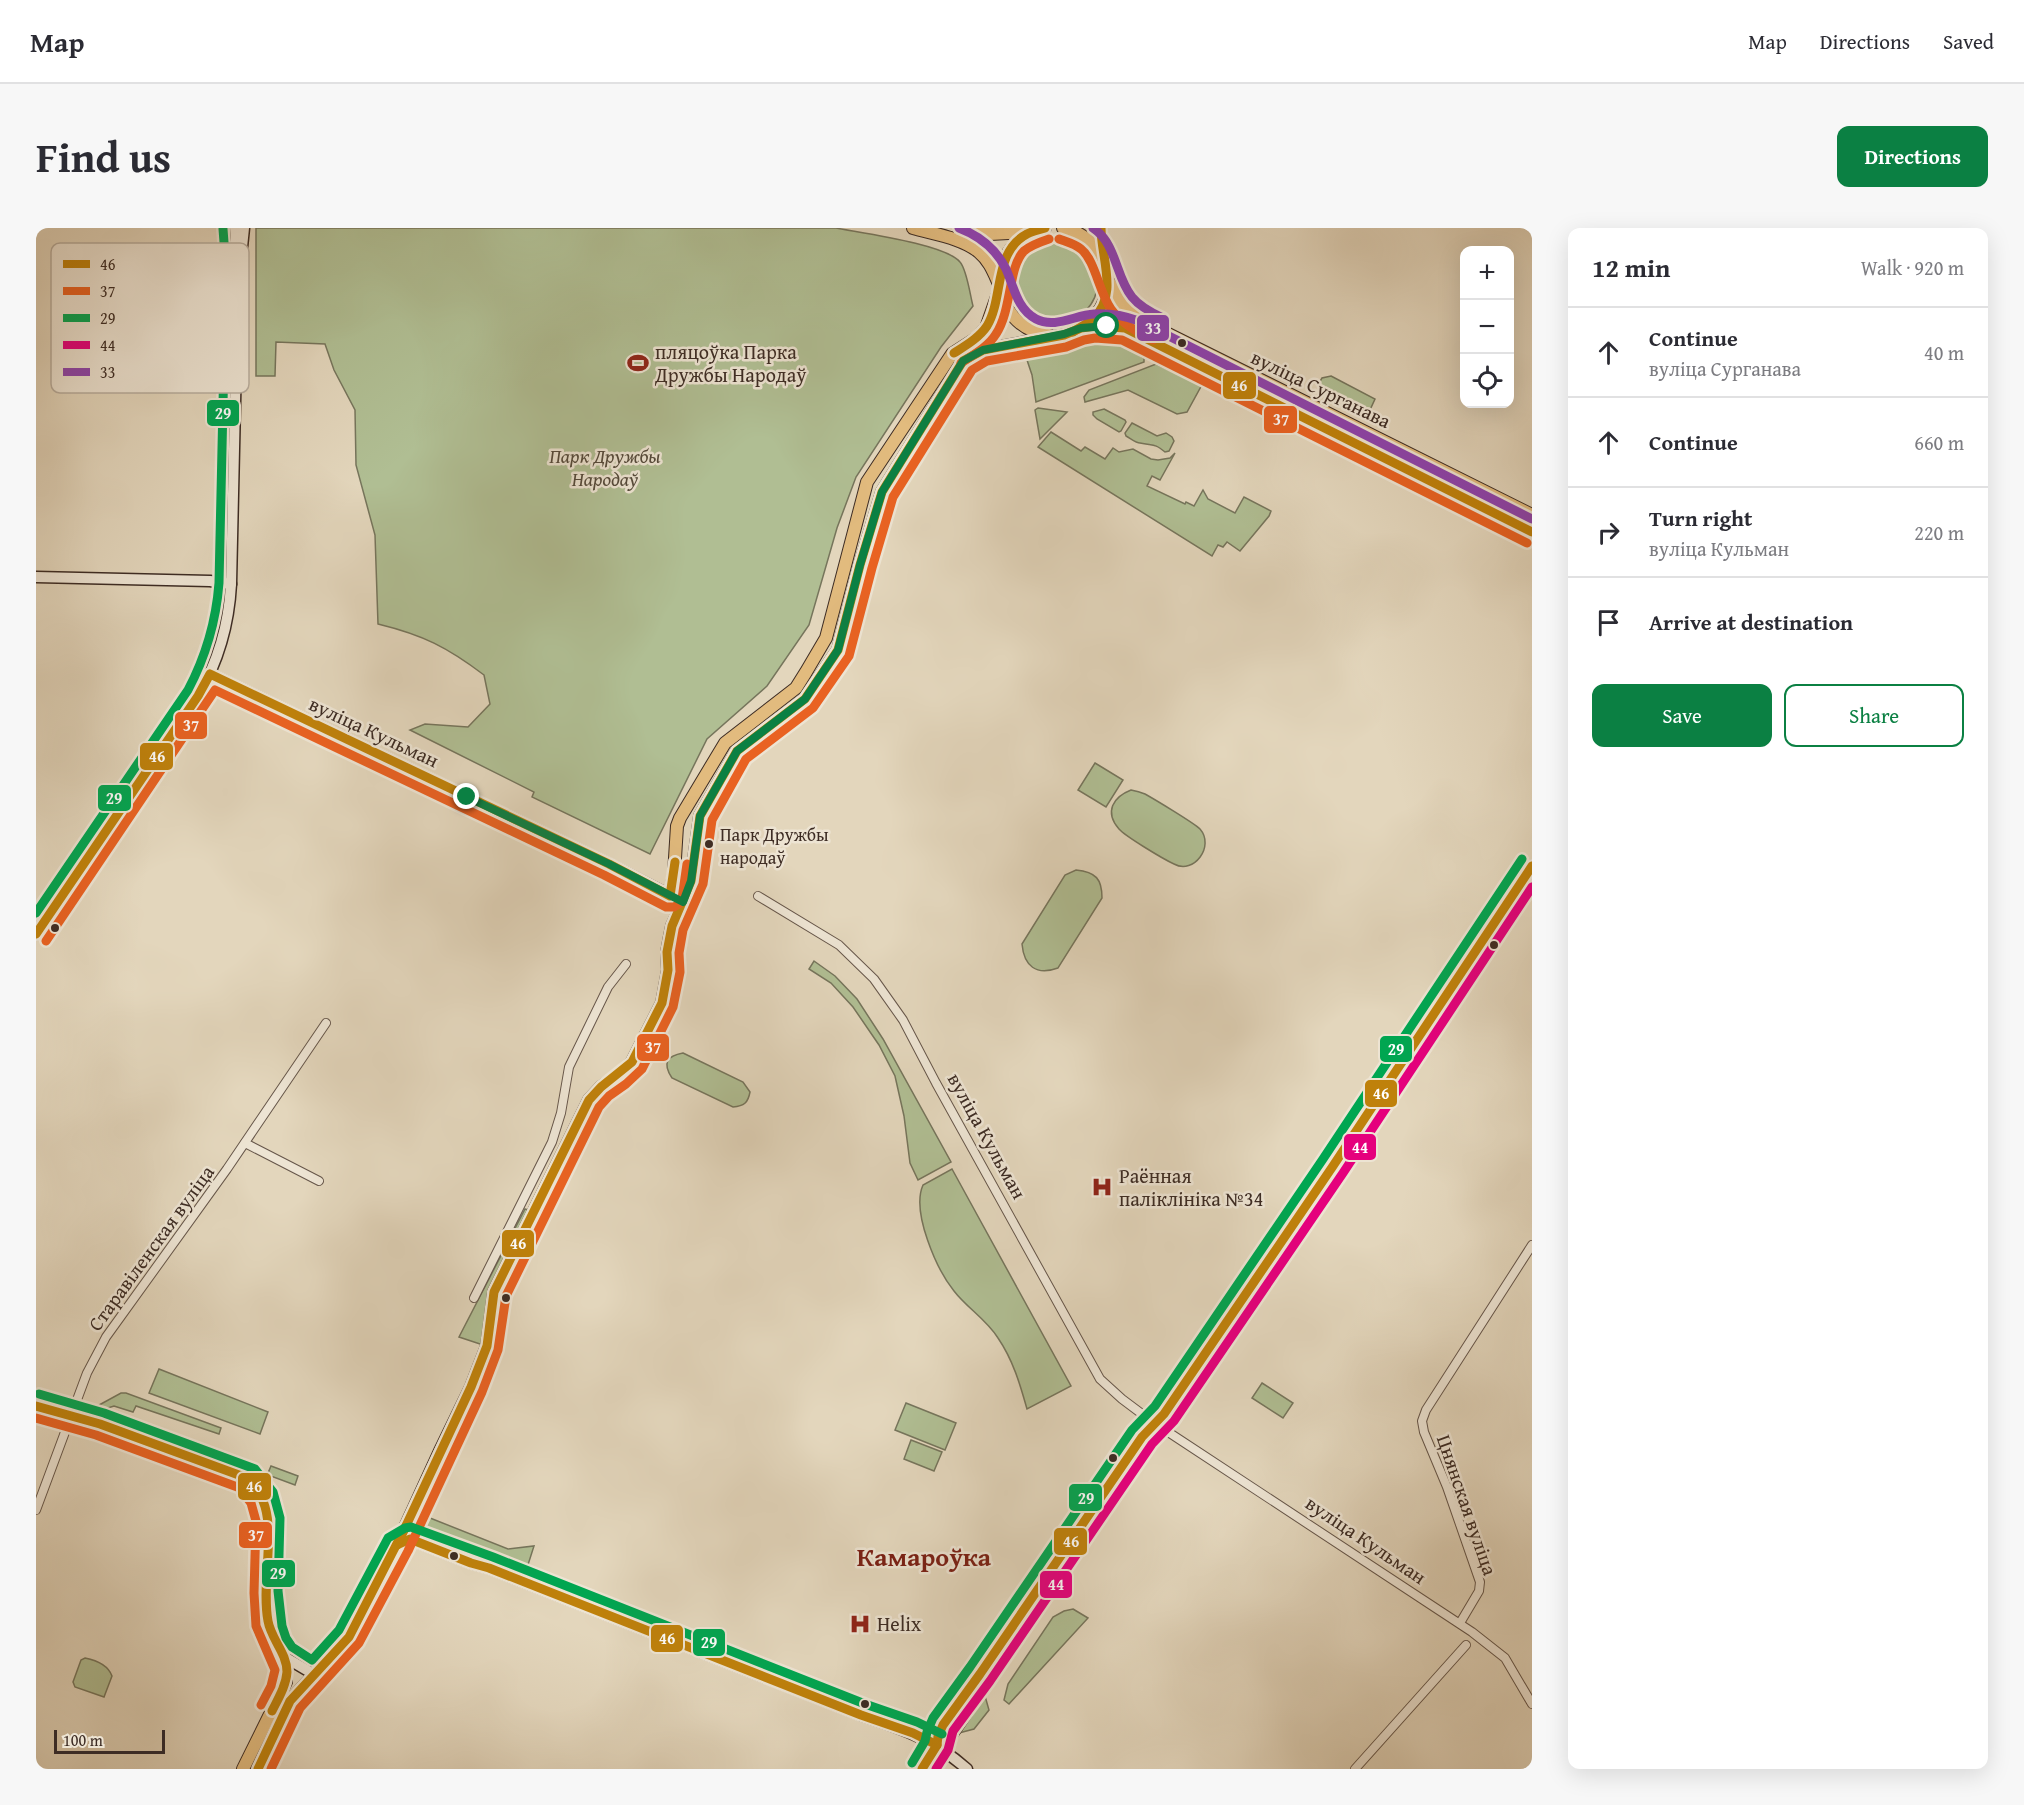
<!DOCTYPE html>
<html lang="en">
<head>
<meta charset="utf-8">
<style>
  body { margin:0; font-family:"Gentium Book Plus",serif; background:#f7f7f7; color:#2b2b33 }
  .controls { position:absolute; right:18px; top:18px; display:grid; overflow:hidden; border-radius:12px; box-shadow:0 6px 24px #0002 }
  .controls button { width:54px; height:54px; display:grid; place-items:center; padding:0; border:0; border-bottom:2px solid #e1e1e2; background:#fff; color:#2b2b33; font:30px sans-serif }
  .scale { position:absolute; left:18px; bottom:15px; width:111px; box-sizing:border-box; padding-left:6px; border:3px solid #3d2c24; border-top:0; font-size:16px; line-height:21px; white-space:nowrap; color:#3d2c24; -webkit-text-stroke:4px #ede4d3; paint-order:stroke }
  .stop { position:absolute; width:18px; height:18px; margin:-14px; border:4px solid #0b8043; border-radius:50%; background:#fff }
  .stop.end { background:#0b8043; border-color:#fff; box-shadow:0 2px 6px #0008 }
  .list { margin:0; padding:0; list-style:none }
  h2 { display:flex; justify-content:space-between; align-items:center; height:78px; margin:0; padding:0 24px; font-size:26px }
  h2 small { font-size:20px; font-weight:400; color:#7c7c81 }
  .list li { display:grid; grid-template-columns:39px 1fr auto; gap:18px; align-items:center; box-sizing:border-box; height:90px; padding:0 24px; border-top:2px solid #e1e1e2 }
  .list b { display:block; font-size:22px; white-space:nowrap }
  .list p { margin:0; font-size:20px; white-space:nowrap; color:#7c7c81 }
  .list em { font-size:20px; font-style:normal; color:#7c7c81 }
  .actions { display:flex; gap:12px; padding:18px 24px }
  .actions a { flex:1; padding:14px 0; border:2px solid #0b8043; border-radius:12px; text-align:center; font-size:21px; color:#0b8043 }
  .actions .main { background:#0b8043; color:#fff }
  .icon { flex:none; width:33px; height:33px; fill:none; stroke:currentColor; stroke-width:2; stroke-linecap:round; stroke-linejoin:round }
  .map { position:relative; flex:none; width:1496px; height:1541px; overflow:hidden; border-radius:12px }
  header { display:flex; align-items:center; gap:36px; box-sizing:border-box; height:84px; padding:0 30px; background:#fff; border-bottom:2px solid #e1e1e2 }
  header strong { font-size:28px }
  nav { display:flex; gap:33px; margin-inline-start:auto; font-size:21px }
  .intro { display:flex; align-items:center; justify-content:space-between; box-sizing:border-box; height:144px; padding:0 36px }
  h1 { margin:0; font-size:42px }
  .button { padding:15px 27px; border-radius:12px; background:#0b8043; color:#fff; font-size:21px; font-weight:700 }
  main { display:flex; gap:36px; padding:0 36px }
  aside { flex:1; background:#fff; border-radius:12px; box-shadow:0 6px 24px #0002 }
  .map>svg:first-child { display:block }
  .green { fill:#b0be93; stroke:#76755c; stroke-width:1.5 }
  .lines { fill:none; stroke-linecap:round; stroke-linejoin:round }
  .street-casing { stroke:#66564a; stroke-width:10 }
  .secondary-casing { stroke:#3d2c24; stroke-width:13 }
  .primary-casing { stroke:#3d2c24; stroke-width:14 }
  .street { stroke:#ede4d3; stroke-width:8 }
  .secondary { stroke:#ede4d3; stroke-width:10 }
  .primary { stroke:#e2bb7e; stroke-width:12 }
  .bus-1-casing { stroke:#ede4d3; stroke-width:14 }
  .bus-2-casing { stroke:#ede4d3; stroke-width:14 }
  .bus-3-casing { stroke:#ede4d3; stroke-width:14 }
  .bus-4-casing { stroke:#ede4d3; stroke-width:14 }
  .bus-5-casing { stroke:#ede4d3; stroke-width:14 }
  .bus-1 { stroke:#bf810b; stroke-width:9 }
  .bus-2 { stroke:#e96222; stroke-width:9 }
  .bus-3 { stroke:#00a651; stroke-width:9 }
  .bus-4 { stroke:#e5007d; stroke-width:9 }
  .bus-5 { stroke:#8e44ad; stroke-width:9 }
  .route { stroke:#0b8043; stroke-width:8 }
  .bus-dot { fill:#3d2c24; stroke:#ede4d3; stroke-width:2 }
  .labels { text-anchor:middle; stroke-width:5; stroke-linejoin:round; paint-order:stroke }
  .bus-label { font-size:18px; fill:#3d2c24; stroke:#ede4d3; text-anchor:start }
  .poi-label { font-size:20px; fill:#3d2c24; stroke:#ede4d3; text-anchor:start }
  .street-label { font-size:20px; fill:#3d2c24; stroke:#ede4d3 }
  .park-label { font-size:20px; font-style:italic; fill:#54493a; stroke:#ede4d3 }
  .district-label { font-size:26px; font-weight:bold; fill:#7a1f14; stroke:#ede4d3 }
  .key { fill:#ede4d3; stroke:#b8ad9e; stroke-width:1.5 }
  .key-label { font-size:16px; fill:#3d2c24 }
  .line-badge { stroke:#ede4d3; stroke-width:2 }
  .badge-label { font-size:16px; text-anchor:middle; font-weight:bold; fill:#fff }
</style>
</head>
<body>
<header>
<strong>Map</strong>
<nav><a>Map</a><a>Directions</a><a>Saved</a></nav>
</header>
<div class="intro"><h1>Find us</h1><a class="button">Directions</a></div>
<main>
<div class="map">
<svg width="1496" height="1541" viewBox="0 0 1496 1541">
  <rect width="100%" height="100%" fill="#e3d6bc"/>
  <filter id="stains"><feTurbulence type="fractalNoise" baseFrequency=".00333" numOctaves="4"/><feColorMatrix values="0 0 0 0 .2 0 0 0 0 .09 0 0 0 0 .02 0 0 0 .5 -.17"/></filter>
  <radialGradient id="worn" r=".72"><stop offset=".6" stop-color="#630" stop-opacity="0"/><stop offset="1" stop-color="#630" stop-opacity=".3"/></radialGradient>
  <!-- green -->
  <g class="green">
    <path d="M220 0H800C825 5 909 16 924 34 931 42 934 67 937 78L905 119 820 249 801 300 773 397 731 458 671 511 614 626 496 569 498 564 374 502 389 496 432 499 454 476 448 447C411 419 387 407 342 396L339 307 320 237 319 182 298 142 289 116 240 114 239 148H220Z"/>
    <circle cx="1017" cy="52" r="45"/>
    <path d="M1089 104C1092 122 1093 121 1108 130V134L1000 174 996 147 990 129 996 119C1028 119 1057 107 1089 104Z"/>
    <path d="M1120 136 1144 147 1148 142 1168 153 1151 184 1141 186 1092 162 1049 174 1048 169 1053 162Z"/>
    <path d="M1295 148 1339 171 1333 184 1282 157 1286 150Z"/>
    <path d="M1002 180 1031 184 1004 211 999 182Z"/>
    <path d="M1068 181 1089 192 1090 194 1085 203 1083 204 1061 191 1057 187V184Z"/>
    <path d="M1290 189 1496 294V299L1288 193Z"/>
    <path d="M1096 195 1121 208 1130 205 1136 209 1138 213 1133 223 1129 224C1118 215 1118 218 1104 215 1100 215 1094 210 1090 208L1089 205Z"/>
    <path d="M1015 204 1045 223 1049 219 1069 231 1077 220 1083 224 1097 221 1115 231 1122 232 1134 230 1139 225 1124 252 1116 248 1111 258 1149 276 1150 274 1158 278 1167 262 1172 271 1199 285 1208 269 1235 283 1233 288 1204 323 1191 314 1187 319 1182 317 1176 328 1002 219Z"/>
    <path d="M1059 535 1087 552 1070 579 1042 562Z"/>
    <path d="M1095 562C1100 563 1104 564 1109 566 1118 571 1158 595 1164 601 1179 618 1158 647 1138 636 1127 631 1089 608 1083 601 1068 584 1077 569 1095 562Z"/>
    <path d="M1040 642C1060 644 1066 651 1066 670L1022 740C1000 748 988 738 986 716L1029 647Z"/>
    <path d="M778 733 799 748 821 771 847 811 915 934 882 952 874 935 868 888 859 848 843 817 817 779 795 755 773 741Z"/>
    <path d="M647 825 707 854 714 864C712 875 708 878 697 879L636 850C626 835 631 828 647 825Z"/>
    <path d="M916 941 1035 1158 991 1181C984 1156 977 1132 962 1110 950 1091 931 1080 918 1063 901 1042 875 984 887 957Z"/>
    <path d="M489 981 492 982 452 1062 447 1117 423 1109Z"/>
    <path d="M123 1141 232 1184 224 1206 113 1165Z"/>
    <path d="M1226 1155 1257 1175 1247 1190 1216 1170Z"/>
    <path d="M85 1165H90L185 1200 183 1206 100 1178 97 1184 78 1178 59 1184 54 1182Z"/>
    <path d="M870 1175 920 1195 909 1222 859 1202Z"/>
    <path d="M875 1212 906 1224 898 1243 868 1231Z"/>
    <path d="M170 1223 232 1245 235 1238 262 1248 259 1257 170 1224Z"/>
    <path d="M389 1288 472 1321 498 1318 490 1343 474 1336 476 1331 441 1318 438 1322 384 1301Z"/>
    <path d="M1037 1381 1052 1390 973 1476 968 1472 972 1456 1017 1389 1028 1383Z"/>
    <path d="M49 1430C59 1432 72 1437 76 1448L68 1469 39 1459 37 1454 45 1432Z"/>
    <path d="M949 1468 953 1482 938 1501 923 1505Z"/>
  </g>
  <g class="lines">
    <defs>
      <g id="street">
        <path d="M722 668 803 717 838 751 867 792 900 855 1064 1151 1086 1171 1118 1195"/>
        <path d="M209 915 283 953"/>
        <path d="M438 1070 516 914 525 885 533 839 572 759 590 736"/>
        <path d="M1123 1198 1436 1404 1469 1430 1496 1476"/>
        <path d="M0 1282 51 1145 70 1109 191 941 290 795"/>
        <path d="M1424 1395 1443 1363 1444 1354 1411 1259 1388 1204 1386 1193 1390 1182 1496 1017"/>
        <path d="M1319 1541 1430 1417"/>
      </g>
      <g id="secondary">
        <path d="M1065 0V16L1067 30"/>
        <path d="M205 29 208 0"/>
        <path d="M0 349 174 353 195 356"/>
        <path d="M174 446 573 636 647 674"/>
        <path d="M0 706 162 468C182 434 193 395 195 356L202 41 199 0"/>
        <path d="M0 1178 64 1196 211 1250C225 1265 229 1272 232 1292L231 1387 236 1411 247 1428 250 1439V1454"/>
        <path d="M361 1317 374 1311 435 1335 453 1340 825 1487C867 1501 897 1511 931 1541"/>
        <path d="M247 1428 279 1447"/>
        <path d="M901 1517 913 1511 1114 1214 1127 1187C1253 1006 1374 821 1496 638"/>
        <path d="M886 1541 901 1517 902 1508 907 1497 944 1446 1106 1209 1118 1195 1125 1189"/>
      </g>
      <g id="primary">
        <path d="M877 0C898 6 926 10 943 24 953 32 958 45 963 56"/>
        <path d="M926 0 954 6 992 4"/>
        <path d="M1009 0C947 13 951 99 1013 107"/>
        <path d="M1027 0C1076 11 1089 70 1047 99"/>
        <path d="M1072 52 1085 74 1106 93 1496 287"/>
        <path d="M1045 100C1064 97 1082 97 1099 104L1496 304"/>
        <path d="M634 668 638 646 641 598 644 590 689 515 760 460 770 444 790 410 831 254 916 126 941 110 950 100 964 60"/>
        <path d="M207 1541 250 1454"/>
        <path d="M222 1541 254 1473 313 1409 361 1317 404 1223 435 1159 451 1118 458 1064 553 872 565 859 582 847 596 834 626 775 632 742 631 724 634 708 636 698 647 674 655 653 664 588 701 523 769 471 802 422 824 337 846 264 927 133 947 122 1028 107"/>
      </g>
    </defs>
    <!-- street casing -->
    <use href="#street" class="street-casing"/>
    <!-- secondary casing -->
    <use href="#secondary" class="secondary-casing"/>
    <!-- primary casing -->
    <use href="#primary" class="primary-casing"/>
    <!-- street -->
    <use href="#street" class="street"/>
    <!-- secondary -->
    <use href="#secondary" class="secondary"/>
    <!-- primary -->
    <use href="#primary" class="primary"/>
    <defs>
      <g id="bus-1">
        <path d="M1037 104C1043 100 1051 96 1057 91 1083 67 1065 30 1065 0"/>
        <path d="M918 125C929 118 943 110 951 98 968 70 957 24 991 6 997 3 1003 2 1009 0"/>
        <path d="M0 706 162 468 174 446 573 636 634 668 639 634"/>
        <path d="M0 1178 64 1196 211 1250C217 1257 224 1264 227 1273 240 1304 225 1356 232 1393 235 1411 251 1425 251 1444 250 1458 242 1471 236 1483"/>
        <path d="M361 1317 435 1159 451 1118 458 1064 553 872 565 859 596 834 626 775 632 742 631 724 636 698 655 653 664 588 701 523 769 471 802 422 824 337 846 264 927 133 947 122 1028 107 1045 100 1059 98 1089 100 1496 304"/>
        <path d="M361 1317 374 1311 435 1335 453 1340 825 1487 877 1505 901 1517"/>
        <path d="M222 1541 254 1473 313 1409 370 1298"/>
        <path d="M886 1541 901 1517 902 1508 907 1497 944 1446 1106 1209 1128 1186 1297 938 1496 638"/>
      </g>
      <g id="bus-2">
        <path d="M1023 11C1031 14 1039 16 1045 21 1059 32 1063 64 1075 81 1085 95 1101 104 1117 112"/>
        <path d="M925 135C937 127 952 119 960 106 976 82 972 39 988 23 995 17 1004 14 1013 11"/>
        <path d="M10 713 179 462 568 647 630 679H638L643 676 646 671 651 636"/>
        <path d="M0 1190 60 1207 204 1260 215 1275 220 1293 218 1365 220 1398 239 1442 235 1458 225 1477"/>
        <path d="M235 1541 264 1480 323 1415 372 1323 446 1164 462 1122 470 1068 563 879 573 868 590 856 606 841 637 779 644 744 643 725 647 702 667 656 676 592 710 531 777 480 813 428 836 340 857 269 936 142 951 133 1030 119 1048 112 1059 110 1086 112 1491 315"/>
      </g>
      <g id="bus-3">
        <path d="M0 685 152 462C170 428 180 394 183 355L190 41 187 1"/>
        <path d="M3 1166 68 1185 219 1241 237 1264 244 1290 242 1363 246 1398 250 1410 256 1419 276 1432 303 1402 352 1310 369 1300 375 1299 457 1329 829 1476 881 1494 906 1506"/>
        <path d="M876 1535 889 1513 891 1504 897 1490 934 1439 1096 1202 1119 1178 1287 931 1486 631"/>
      </g>
      <path id="bus-4" d="M900 1541 912 1522 917 1503 954 1453 1116 1216 1138 1193 1307 945 1496 659"/>
      <g id="bus-5">
        <path d="M923 0C944 8 960 21 970 41 978 59 981 81 1000 91 1019 101 1039 87 1058 86 1073 85 1089 88 1103 93L1496 291"/>
        <path d="M1057 0C1081 16 1079 48 1096 69 1104 79 1116 85 1127 90"/>
      </g>
    </defs>
    <!-- bus-1 casing -->
    <use href="#bus-1" class="bus-1-casing"/>
    <!-- bus-2 casing -->
    <use href="#bus-2" class="bus-2-casing"/>
    <!-- bus-3 casing -->
    <use href="#bus-3" class="bus-3-casing"/>
    <!-- bus-4 casing -->
    <use href="#bus-4" class="bus-4-casing"/>
    <!-- bus-5 casing -->
    <use href="#bus-5" class="bus-5-casing"/>
    <!-- bus-1 -->
    <use href="#bus-1" class="bus-1"/>
    <!-- bus-2 -->
    <use href="#bus-2" class="bus-2"/>
    <!-- bus-3 -->
    <use href="#bus-3" class="bus-3"/>
    <!-- bus-4 -->
    <use href="#bus-4" class="bus-4"/>
    <!-- bus-5 -->
    <use href="#bus-5" class="bus-5"/>
  </g>
  <g class="lines">
    <!-- route -->
    <path class="route" d="M431 569 573 636 647 674 655 653 664 588 701 523 769 471 802 422 824 337 846 264 927 133 947 122 1028 106 1045 100 1071 98"/>
  </g>
  <!-- icons -->
  <defs>
    <symbol id="stadium-bare" viewBox="-9 -9 18 18"><path d="M0-5a6.5 5 0 1 0 0 10a6.5 5 0 1 0 0-10ZM-3.5-1.8h7v3.6h-7Z" fill="#8f2418" stroke="#ede4d3" stroke-width="2.5" paint-order="stroke"/></symbol>
    <symbol id="hospital-bare" viewBox="-9 -9 18 18"><path d="M-5-5h3v3.5h4V-5h3V5h-3V1.5h-4V5h-3Z" fill="#8f2418" stroke="#ede4d3" stroke-width="2.5" paint-order="stroke"/></symbol>
  </defs>
  <g fill-rule="evenodd">
    <use href="#stadium-bare" x="587" y="120" width="30" height="30"/>
    <use href="#hospital-bare" x="1051" y="944" width="30" height="30"/>
    <use href="#hospital-bare" x="809" y="1381" width="30" height="30"/>
  </g>
  <!-- markers -->
  <g class="bus-dot">
    <circle cx="1146" cy="115" r="5"/>
    <circle cx="673" cy="616" r="5"/>
    <circle cx="19" cy="700" r="5"/>
    <circle cx="1458" cy="717" r="5"/>
    <circle cx="470" cy="1070" r="5"/>
    <circle cx="1077" cy="1230" r="5"/>
    <circle cx="418" cy="1328" r="5"/>
    <circle cx="829" cy="1476" r="5"/>
  </g>
  <g class="labels">
    <!-- bus labels -->
    <g class="bus-label">
      <text x="684" y="613">Парк Дружбы<tspan x="684" dy="23">народаў</tspan></text>
    </g>
    <!-- poi labels -->
    <g class="poi-label">
      <text x="619" y="131">пляцоўка Парка<tspan x="619" dy="23">Дружбы Народаў</tspan></text>
      <text x="1083" y="955">Раённая<tspan x="1083" dy="23">паліклініка №34</tspan></text>
      <text x="841" y="1403">Helix</text>
    </g>
    <!-- street labels -->
    <g class="street-label">
      <text transform="translate(1285 161) rotate(26)" y="7">вуліца Сурганава</text>
      <text transform="translate(338 504) rotate(25)" y="7">вуліца Кульман</text>
      <text transform="translate(951 908) rotate(61)" y="7">вуліца Кульман</text>
      <text transform="translate(115 1020) rotate(-54)" y="7">Старавіленская вуліца</text>
      <text transform="translate(1431 1277) rotate(71)" y="7">Цнянская вуліца</text>
      <text transform="translate(1330 1312) rotate(34)" y="7">вуліца Кульман</text>
    </g>
    <!-- park labels -->
    <g class="park-label">
      <text x="569" y="235">Парк Дружбы<tspan x="569" dy="23">Народаў</tspan></text>
    </g>
    <!-- district labels -->
    <g class="district-label">
      <text x="888" y="1338">Камароўка</text>
    </g>
  </g>
  <!-- legend -->
  <rect x="15" y="15" width="198" height="150" rx="9" class="key"/>
  <rect x="27" y="32" width="27" height="8" fill="#bf810b"/>
  <rect x="27" y="59" width="27" height="8" fill="#e96222"/>
  <rect x="27" y="86" width="27" height="8" fill="#00a651"/>
  <rect x="27" y="113" width="27" height="8" fill="#e5007d"/>
  <rect x="27" y="140" width="27" height="8" fill="#8e44ad"/>
  <g class="key-label">
    <text x="64" y="42">46</text>
    <text x="64" y="69">37</text>
    <text x="64" y="96">29</text>
    <text x="64" y="123">44</text>
    <text x="64" y="150">33</text>
  </g>
  <g class="line-badge">
    <rect x="1100" y="86" width="34" height="28" rx="6" fill="#8e44ad"/>
    <rect x="1186" y="143" width="35" height="29" rx="6" fill="#bf810b"/>
    <rect x="170" y="171" width="34" height="28" rx="6" fill="#00a651"/>
    <rect x="1227" y="177" width="35" height="29" rx="6" fill="#e96222"/>
    <rect x="138" y="483" width="34" height="29" rx="6" fill="#e96222"/>
    <rect x="103" y="514" width="35" height="29" rx="6" fill="#bf810b"/>
    <rect x="61" y="556" width="35" height="28" rx="6" fill="#00a651"/>
    <rect x="600" y="805" width="34" height="29" rx="6" fill="#e96222"/>
    <rect x="1343" y="807" width="34" height="28" rx="6" fill="#00a651"/>
    <rect x="1328" y="851" width="34" height="29" rx="6" fill="#bf810b"/>
    <rect x="1307" y="905" width="34" height="28" rx="6" fill="#e5007d"/>
    <rect x="465" y="1001" width="34" height="29" rx="6" fill="#bf810b"/>
    <rect x="201" y="1244" width="35" height="29" rx="6" fill="#bf810b"/>
    <rect x="1032" y="1255" width="35" height="29" rx="6" fill="#00a651"/>
    <rect x="202" y="1293" width="35" height="28" rx="6" fill="#e96222"/>
    <rect x="1017" y="1299" width="35" height="29" rx="6" fill="#bf810b"/>
    <rect x="225" y="1331" width="35" height="29" rx="6" fill="#00a651"/>
    <rect x="1003" y="1342" width="34" height="29" rx="6" fill="#e5007d"/>
    <rect x="614" y="1396" width="34" height="29" rx="6" fill="#bf810b"/>
    <rect x="656" y="1400" width="34" height="29" rx="6" fill="#00a651"/>
  </g>
  <g class="badge-label">
    <text x="1117" y="106">33</text>
    <text x="1203" y="163">46</text>
    <text x="187" y="191">29</text>
    <text x="1245" y="197">37</text>
    <text x="155" y="503">37</text>
    <text x="121" y="534">46</text>
    <text x="78" y="576">29</text>
    <text x="617" y="825">37</text>
    <text x="1360" y="827">29</text>
    <text x="1345" y="871">46</text>
    <text x="1324" y="925">44</text>
    <text x="482" y="1021">46</text>
    <text x="218" y="1264">46</text>
    <text x="1050" y="1276">29</text>
    <text x="220" y="1313">37</text>
    <text x="1035" y="1319">46</text>
    <text x="242" y="1351">29</text>
    <text x="1020" y="1362">44</text>
    <text x="631" y="1416">46</text>
    <text x="673" y="1420">29</text>
  </g>
  <rect width="100%" height="100%" filter="url(#stains)"/>
  <rect width="100%" height="100%" fill="url(#worn)"/>
</svg>
<div class="controls">
<button>+</button>
<button>−</button>
<button><svg class="icon" aria-label="locate" viewBox="0 0 24 24"><circle cx="12" cy="12" r="6"/><path d="M12 2v4M12 18v4M2 12h4M18 12h4"/></svg></button>
</div>
<div class="scale">100 m</div>
<div class="stop" style="left:1071px;top:98px"></div>
<div class="stop end" style="left:431px;top:569px"></div>
</div>
<aside>
<h2>12 min<small>Walk · 920 m</small></h2>
<ul class="list">
<li><svg class="icon" aria-label="ahead" viewBox="0 0 24 24"><path d="M12 20V5M6 11l6-6 6 6"/></svg><div><b>Continue</b><p>вуліца Сурганава</p></div><em>40 m</em></li>
<li><svg class="icon" aria-label="ahead" viewBox="0 0 24 24"><path d="M12 20V5M6 11l6-6 6 6"/></svg><div><b>Continue</b></div><em>660 m</em></li>
<li><svg class="icon" aria-label="right" viewBox="0 0 24 24"><path d="M7 20v-9h11M14 6l5 5-5 5"/></svg><div><b>Turn right</b><p>вуліца Кульман</p></div><em>220 m</em></li>
<li><svg class="icon" aria-label="arrive" viewBox="0 0 24 24"><path d="M6 21V4h12l-3 4 3 4H6"/></svg><div><b>Arrive at destination</b></div></li>
</ul>
<div class="actions"><a class="main">Save</a><a>Share</a></div>
</aside>
</main>
</body>
</html>
